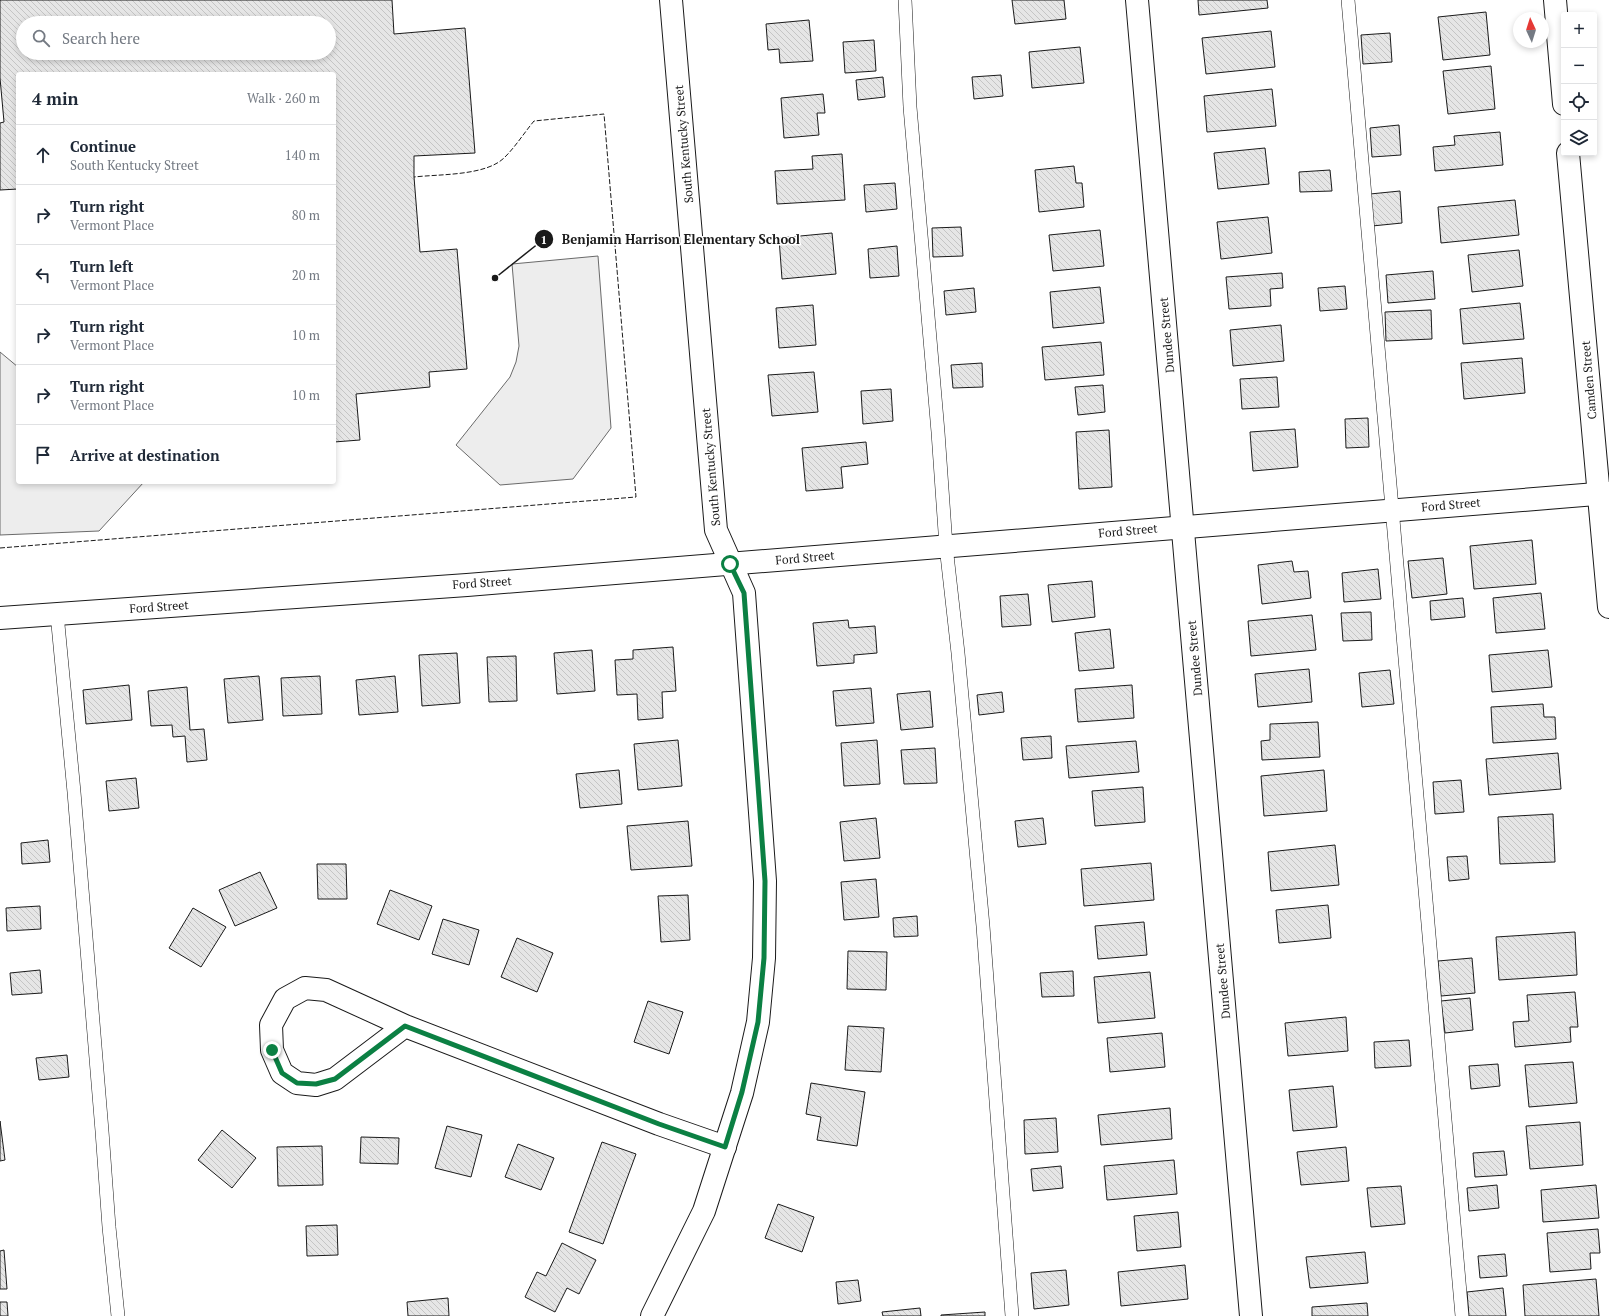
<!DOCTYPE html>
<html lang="en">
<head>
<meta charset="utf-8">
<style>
  body { margin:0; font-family:"PT Serif",serif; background:#f6f6f7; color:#1f2937 }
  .controls { position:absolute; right:12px; top:12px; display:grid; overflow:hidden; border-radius:4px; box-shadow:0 2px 6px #0003 }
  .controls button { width:36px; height:36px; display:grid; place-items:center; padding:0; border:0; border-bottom:1px solid #e0e1e3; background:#fff; color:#1f2937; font:20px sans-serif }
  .compass { position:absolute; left:1513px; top:12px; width:36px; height:36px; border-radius:50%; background:#fff; box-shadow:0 2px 6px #0003; rotate:356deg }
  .stop { position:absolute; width:12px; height:12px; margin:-9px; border:3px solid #0b8043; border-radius:50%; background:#fff }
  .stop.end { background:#0b8043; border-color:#fff; box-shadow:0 1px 4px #0008 }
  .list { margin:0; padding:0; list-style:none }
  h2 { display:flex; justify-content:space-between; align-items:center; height:52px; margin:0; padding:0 16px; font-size:17px }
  h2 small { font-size:13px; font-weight:400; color:#747a83 }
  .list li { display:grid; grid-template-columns:26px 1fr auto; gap:12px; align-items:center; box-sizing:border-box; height:60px; padding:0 16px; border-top:1px solid #e0e1e3 }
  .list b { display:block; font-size:15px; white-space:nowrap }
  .list p { margin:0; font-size:13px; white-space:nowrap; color:#747a83 }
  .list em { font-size:13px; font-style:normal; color:#747a83 }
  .icon { flex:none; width:22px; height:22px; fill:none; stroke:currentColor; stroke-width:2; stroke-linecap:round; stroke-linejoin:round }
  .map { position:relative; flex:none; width:1609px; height:1316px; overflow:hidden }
  .search { position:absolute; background:#fff; box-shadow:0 2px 6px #0003; left:16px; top:16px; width:320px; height:44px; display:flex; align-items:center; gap:10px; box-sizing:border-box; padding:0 14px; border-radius:22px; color:#747a83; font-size:15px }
  .panel { position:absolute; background:#fff; box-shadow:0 2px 6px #0003; left:16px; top:72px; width:320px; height:412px; border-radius:4px }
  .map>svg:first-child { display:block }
  .built { fill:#ededed; stroke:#6a6a6a }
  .building { fill:url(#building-back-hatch); stroke:#1a1a1a; fill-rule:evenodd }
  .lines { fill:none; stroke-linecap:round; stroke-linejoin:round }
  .service-casing { stroke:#1a1a1a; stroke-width:14 }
  .minor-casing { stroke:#1a1a1a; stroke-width:24 }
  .tertiary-casing { stroke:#1a1a1a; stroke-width:24 }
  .service { stroke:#fff; stroke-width:13 }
  .minor { stroke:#fff; stroke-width:22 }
  .tertiary { stroke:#fff; stroke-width:22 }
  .fence { stroke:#1a1a1a; stroke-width:1; stroke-dasharray:5 2; stroke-linecap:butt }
  .route { stroke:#0b8043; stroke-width:5 }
  .labels { text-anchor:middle; stroke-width:3; stroke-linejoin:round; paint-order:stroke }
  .street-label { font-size:12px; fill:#1a1a1a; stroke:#fff }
  .leader { fill:none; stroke:#1a1a1a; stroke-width:1.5 }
  .callout-dot { fill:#1a1a1a; stroke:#fff; stroke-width:1.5 }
  .mark-label { font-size:12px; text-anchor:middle; font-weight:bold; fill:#fff }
  .callout-label { font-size:13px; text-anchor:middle; font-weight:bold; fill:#1a1a1a; stroke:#fff; stroke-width:3; stroke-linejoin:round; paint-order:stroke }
</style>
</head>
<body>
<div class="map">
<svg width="1609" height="1316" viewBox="0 0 1609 1316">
  <defs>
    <pattern id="building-back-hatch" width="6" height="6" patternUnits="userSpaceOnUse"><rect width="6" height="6" fill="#e6e6e6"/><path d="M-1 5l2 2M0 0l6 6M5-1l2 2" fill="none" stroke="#c5c5c5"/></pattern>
  </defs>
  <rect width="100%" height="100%" fill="#fff"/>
  <!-- built -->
  <g class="built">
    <path d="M598 256 611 428 573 479 500 485 456 445 510 377 516 362 519 346 512 264Z"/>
    <path d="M0 352 18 367V482H144L99 531 0 535Z"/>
  </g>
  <!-- building -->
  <g class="building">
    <path d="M0 0H392L394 34 465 28 475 153 414 156V177L420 252 457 249 467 369 429 372 430 387 356 394 360 440 334 442V74H18V189L0 190V123L4 122 0 78ZM23 23H329V53H23Z"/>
    <path d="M1012 0H1064L1066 19 1015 24Z"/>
    <path d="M1198 0H1267L1268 8 1199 15Z"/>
    <path d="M1486 12 1490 55 1443 60 1438 17Z"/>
    <path d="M809 20 813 61 780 63 779 49 768 50 766 24Z"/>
    <path d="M1271 31 1275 67 1206 74 1202 38Z"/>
    <path d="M1390 33 1392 62 1363 64 1361 35Z"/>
    <path d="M874 40 876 71 845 73 843 42Z"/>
    <path d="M1080 47 1084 83 1032 88 1029 52Z"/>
    <path d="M1491 66 1495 109 1448 114 1443 71Z"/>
    <path d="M1001 75 1003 96 974 99 972 77Z"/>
    <path d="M883 77 885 97 858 100 856 80Z"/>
    <path d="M1272 89 1276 126 1207 132 1204 96Z"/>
    <path d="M823 94 825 113H817L819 135 784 138 781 98Z"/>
    <path d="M1399 125 1401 155 1372 157 1370 128Z"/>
    <path d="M1500 132 1503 165 1435 171 1433 147 1455 145 1454 136Z"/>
    <path d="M1265 148 1269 184 1218 189 1214 153Z"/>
    <path d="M842 154 845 200 777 204 775 171 813 169 812 156Z"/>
    <path d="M1074 166 1076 183H1082L1084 207 1039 212 1035 170Z"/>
    <path d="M1330 170 1332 191 1300 192 1299 172Z"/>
    <path d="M895 183 897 209 866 212 864 185Z"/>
    <path d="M1400 191 1402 223 1372 226 1370 194Z"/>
    <path d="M1515 200 1519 235 1441 243 1438 207Z"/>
    <path d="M1268 217 1272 253 1221 259 1217 222Z"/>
    <path d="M961 227 963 256 933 257 932 228Z"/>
    <path d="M1100 230 1104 266 1053 271 1049 235Z"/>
    <path d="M832 233 836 274 782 279 779 238Z"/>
    <path d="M897 246 899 276 870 278 868 249Z"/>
    <path d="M1519 250 1523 286 1472 292 1468 255Z"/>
    <path d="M1433 271 1435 299 1388 303 1386 275Z"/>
    <path d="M1282 273 1283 288 1270 289 1271 306 1229 309 1226 277Z"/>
    <path d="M1345 286 1347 309 1320 311 1318 288Z"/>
    <path d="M1100 287 1104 323 1053 328 1050 292Z"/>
    <path d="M974 288 976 312 946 315 944 291Z"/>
    <path d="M1520 303 1524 339 1463 344 1460 309Z"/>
    <path d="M813 305 816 345 779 348 776 308Z"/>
    <path d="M1431 310 1432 339 1386 341 1385 312Z"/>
    <path d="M1281 325 1284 361 1233 366 1230 330Z"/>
    <path d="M1101 342 1104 375 1045 380 1042 347Z"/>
    <path d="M1522 358 1525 393 1464 399 1461 363Z"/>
    <path d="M982 363 983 387 953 388 951 365Z"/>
    <path d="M814 372 818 412 772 416 768 375Z"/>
    <path d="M1277 377 1279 407 1242 409 1240 379Z"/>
    <path d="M1103 385 1105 412 1078 415 1075 387Z"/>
    <path d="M891 389 893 421 863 424 861 391Z"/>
    <path d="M1368 418 1369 447 1346 448 1345 419Z"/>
    <path d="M1295 429 1298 467 1253 471 1250 432Z"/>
    <path d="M1109 430 1112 487 1079 489 1076 432Z"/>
    <path d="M866 442 868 464 841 467 843 488 806 491 802 448Z"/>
    <path d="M1532 540 1536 584 1474 589 1470 546Z"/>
    <path d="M1443 558 1447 594 1412 598 1408 561Z"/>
    <path d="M1292 561 1294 572 1308 571 1311 598 1262 604 1258 565Z"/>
    <path d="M1378 569 1381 599 1344 602 1342 573Z"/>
    <path d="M1092 581 1095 617 1052 622 1048 585Z"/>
    <path d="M1541 593 1545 629 1496 633 1493 598Z"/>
    <path d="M1028 594 1031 625 1002 627 1000 596Z"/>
    <path d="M1463 598 1465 617 1431 620 1430 601Z"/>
    <path d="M1371 612 1372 640 1343 641 1341 613Z"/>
    <path d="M1312 615 1316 650 1251 656 1248 621Z"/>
    <path d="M848 620 849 628 875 626 877 653 854 655V663L817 666 813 623Z"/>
    <path d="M1110 629 1114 668 1079 671 1075 633Z"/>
    <path d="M673 647 676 691 662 692 663 718 638 720 637 694 617 695 615 660 633 659V650Z"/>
    <path d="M592 650 595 691 557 694 554 653Z"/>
    <path d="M1548 650 1552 687 1492 692 1489 655Z"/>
    <path d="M457 653 460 703 422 706 419 655Z"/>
    <path d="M516 656 517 701 489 702 487 657Z"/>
    <path d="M1309 669 1312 702 1258 707 1255 674Z"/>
    <path d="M1390 670 1394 704 1362 707 1359 673Z"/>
    <path d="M259 676 263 720 228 723 224 679Z"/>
    <path d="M320 676 322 714 283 716 281 678Z"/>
    <path d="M395 676 398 712 359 715 356 680Z"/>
    <path d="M129 685 132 720 86 724 83 690Z"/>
    <path d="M1132 685 1134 718 1078 722 1075 689Z"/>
    <path d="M187 687 190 730 204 729 207 760 187 762 185 736 173 737 172 725 151 726 148 691Z"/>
    <path d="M871 688 874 723 836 726 833 691Z"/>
    <path d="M930 691 933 727 901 730 897 694Z"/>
    <path d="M1002 692 1004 712 979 715 977 695Z"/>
    <path d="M1543 704 1544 717H1555L1556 739 1493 743 1491 707Z"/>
    <path d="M1318 722 1320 757 1262 760 1261 741 1270 740V724Z"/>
    <path d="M1051 736 1052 758 1023 760 1021 738Z"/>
    <path d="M678 740 682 786 638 790 634 744Z"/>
    <path d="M877 740 880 784 844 786 841 743Z"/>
    <path d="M1136 741 1139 772 1069 778 1066 746Z"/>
    <path d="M935 748 937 783 904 784 901 750Z"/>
    <path d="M1558 753 1561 789 1489 795 1486 759Z"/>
    <path d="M619 770 622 804 580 808 576 774Z"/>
    <path d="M1324 770 1327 811 1264 816 1261 776Z"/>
    <path d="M136 778 139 808 109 811 106 781Z"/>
    <path d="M1461 780 1464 812 1435 814 1433 782Z"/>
    <path d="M1143 787 1145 822 1095 826 1092 791Z"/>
    <path d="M1553 814 1555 862 1500 864 1498 817Z"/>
    <path d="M876 818 880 858 844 861 840 822Z"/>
    <path d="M1043 818 1046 844 1018 847 1015 821Z"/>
    <path d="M688 821 692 866 631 870 627 826Z"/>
    <path d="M48 840 50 862 22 864 21 843Z"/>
    <path d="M1335 845 1339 885 1271 891 1268 852Z"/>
    <path d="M1467 856 1469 879 1449 881 1447 857Z"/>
    <path d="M1151 863 1154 900 1084 906 1081 869Z"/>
    <path d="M317 864H346L347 899H318Z"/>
    <path d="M260 872 277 908 235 926 219 890Z"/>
    <path d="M876 879 879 917 844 920 841 882Z"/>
    <path d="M390 890 432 906 419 940 377 924Z"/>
    <path d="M688 895 690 940 661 942 658 896Z"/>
    <path d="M1328 905 1331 938 1279 943 1276 910Z"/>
    <path d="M40 906 41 929 7 931 6 908Z"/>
    <path d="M193 908 226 927 201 967 169 948Z"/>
    <path d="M917 916 918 936 894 937 893 918Z"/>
    <path d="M443 919 479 930 469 965 432 954Z"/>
    <path d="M1144 922 1147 955 1098 959 1095 926Z"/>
    <path d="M1575 932 1577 975 1499 980 1496 937Z"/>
    <path d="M517 938 553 953 537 992 501 977Z"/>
    <path d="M848 951 887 952 886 990 847 989Z"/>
    <path d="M1472 958 1475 993 1441 996 1438 961Z"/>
    <path d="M40 970 42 993 12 995 10 973Z"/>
    <path d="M1073 971 1074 996 1042 997 1040 973Z"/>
    <path d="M1150 972 1155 1018 1098 1023 1094 977Z"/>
    <path d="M1575 992 1578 1027H1570L1571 1042 1515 1047 1513 1022 1529 1021 1527 995Z"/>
    <path d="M1470 998 1473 1030 1445 1033 1441 1001Z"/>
    <path d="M648 1001 683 1012 669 1054 634 1042Z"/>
    <path d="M1346 1017 1348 1051 1288 1056 1285 1023Z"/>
    <path d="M848 1026 884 1028 881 1072 845 1070Z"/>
    <path d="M1162 1033 1165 1067 1110 1072 1107 1038Z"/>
    <path d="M1409 1040 1411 1066 1375 1068 1374 1042Z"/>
    <path d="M67 1055 69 1077 39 1080 36 1058Z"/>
    <path d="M1573 1062 1577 1103 1529 1107 1525 1065Z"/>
    <path d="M1498 1064 1500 1086 1471 1089 1469 1066Z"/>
    <path d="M811 1083 865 1092 857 1146 817 1140 821 1117 806 1114Z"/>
    <path d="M1333 1086 1337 1127 1293 1131 1289 1090Z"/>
    <path d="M1170 1108 1172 1139 1101 1145 1098 1115Z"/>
    <path d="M1056 1118 1058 1152 1025 1154 1024 1120Z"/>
    <path d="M0 1121 5 1160 0 1161Z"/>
    <path d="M1580 1122 1583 1165 1530 1169 1526 1126Z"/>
    <path d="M447 1126 482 1135 471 1177 435 1168Z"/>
    <path d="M222 1130 256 1158 232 1188 198 1160Z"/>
    <path d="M361 1137 399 1138 398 1164 360 1163Z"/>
    <path d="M602 1142 636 1154 603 1244 569 1232Z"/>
    <path d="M518 1144 554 1158 541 1190 505 1177Z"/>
    <path d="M322 1146 323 1185 278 1186 277 1147Z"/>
    <path d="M1346 1147 1349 1181 1301 1185 1297 1152Z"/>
    <path d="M1504 1151 1507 1175 1475 1177 1473 1153Z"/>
    <path d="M1174 1160 1177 1194 1107 1200 1104 1166Z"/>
    <path d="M1061 1166 1063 1188 1033 1191 1031 1169Z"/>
    <path d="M1497 1185 1499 1208 1469 1211 1467 1188Z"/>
    <path d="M1596 1185 1599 1218 1543 1222 1541 1190Z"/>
    <path d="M1401 1186 1405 1224 1371 1227 1367 1188Z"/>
    <path d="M778 1204 814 1217 802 1252 765 1238Z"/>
    <path d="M1178 1212 1181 1247 1137 1251 1134 1216Z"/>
    <path d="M337 1225 338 1255 307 1256 306 1226Z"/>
    <path d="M1598 1229 1600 1253H1590L1591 1269 1550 1272 1547 1233Z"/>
    <path d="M562 1243 596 1260 579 1294 567 1288 555 1312 525 1297 537 1272 546 1276Z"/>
    <path d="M4 1250 7 1289H0V1251Z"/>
    <path d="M1365 1252 1368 1283 1310 1288 1306 1257Z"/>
    <path d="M1505 1254 1507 1276 1480 1278 1478 1256Z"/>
    <path d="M1185 1265 1188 1299 1121 1306 1118 1272Z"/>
    <path d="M1066 1270 1069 1305 1034 1309 1031 1273Z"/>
    <path d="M1596 1279 1599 1316H1525L1523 1285Z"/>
    <path d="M858 1280 861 1301 838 1304 836 1282Z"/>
    <path d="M1503 1288 1506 1316H1469L1467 1292Z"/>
    <path d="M448 1298 449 1316H408L407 1302Z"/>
    <path d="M0 1302H7L8 1316H0Z"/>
    <path d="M1367 1303 1368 1316H1312V1307Z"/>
    <path d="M920 1308 921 1316H883L882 1312Z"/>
    <path d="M985 1312V1316H941V1315Z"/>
  </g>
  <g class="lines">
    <defs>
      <g id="service">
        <path d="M905 0 910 107 938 432 946 546 958 653 983 926 1012 1316"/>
        <path d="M1348 0 1462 1316"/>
        <path d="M57 614 74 792 102 1131 109 1227 118 1316"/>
      </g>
      <g id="minor">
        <path d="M1555 0 1564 104"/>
        <path d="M1568 153 1609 607"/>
        <path d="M405 1026 335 1079 316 1085 297 1083 282 1073 272 1050 271 1025 285 999 305 988 326 990 405 1026 659 1124 725 1147"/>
        <path d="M652 1316 704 1211 742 1093 758 1022 764 958 765 881 744 593 716 530 671 0"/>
      </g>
      <g id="tertiary">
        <path d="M1137 0 1251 1316"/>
        <path d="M0 618 467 585 1609 493"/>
      </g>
    </defs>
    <!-- service casing -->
    <use href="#service" class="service-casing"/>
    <!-- minor casing -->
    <use href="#minor" class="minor-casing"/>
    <!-- tertiary casing -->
    <use href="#tertiary" class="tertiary-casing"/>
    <!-- service -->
    <use href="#service" class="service"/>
    <!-- minor -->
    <use href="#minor" class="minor"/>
    <!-- tertiary -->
    <use href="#tertiary" class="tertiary"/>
    <!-- fence -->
    <path class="fence" d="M0 548 636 497 604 114 534 121C524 133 516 146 505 157 487 176 440 174 414 177"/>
  </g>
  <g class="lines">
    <!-- route -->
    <path class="route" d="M272 1050 282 1073 297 1083 316 1084 335 1079 405 1026 659 1124 725 1147 742 1092 758 1022 764 958 765 881 744 593 730 564"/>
  </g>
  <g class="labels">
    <!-- street labels -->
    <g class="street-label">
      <text transform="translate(684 144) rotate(-95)" y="4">South Kentucky Street</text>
      <text transform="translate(1167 335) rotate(-95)" y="4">Dundee Street</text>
      <text transform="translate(1589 380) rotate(-95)" y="4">Camden Street</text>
      <text transform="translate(711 467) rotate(-95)" y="4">South Kentucky Street</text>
      <text transform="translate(1451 505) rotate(-5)" y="4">Ford Street</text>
      <text transform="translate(1128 531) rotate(-5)" y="4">Ford Street</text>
      <text transform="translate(805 558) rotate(-5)" y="4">Ford Street</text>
      <text transform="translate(482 583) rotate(-4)" y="4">Ford Street</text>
      <text transform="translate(159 607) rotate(-4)" y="4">Ford Street</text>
      <text transform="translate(1195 658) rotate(-95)" y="4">Dundee Street</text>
      <text transform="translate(1223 981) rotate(-95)" y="4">Dundee Street</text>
    </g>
  </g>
  <!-- callouts -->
  <path class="leader" d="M495 278L544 239"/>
  <g class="callout-dot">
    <circle cx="495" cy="278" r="4"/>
    <circle cx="544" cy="239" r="10"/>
  </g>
  <g class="mark-label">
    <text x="544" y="244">1</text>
  </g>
  <g class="callout-label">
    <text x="681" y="244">Benjamin Harrison Elementary School</text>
  </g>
</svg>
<div class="controls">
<button>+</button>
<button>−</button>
<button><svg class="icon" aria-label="locate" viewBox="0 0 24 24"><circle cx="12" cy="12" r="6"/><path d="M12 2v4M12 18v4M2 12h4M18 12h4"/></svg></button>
<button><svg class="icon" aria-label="layers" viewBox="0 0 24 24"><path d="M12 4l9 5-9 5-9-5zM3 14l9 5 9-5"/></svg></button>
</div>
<svg class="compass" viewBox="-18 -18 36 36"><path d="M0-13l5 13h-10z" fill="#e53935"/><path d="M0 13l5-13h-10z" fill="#747a83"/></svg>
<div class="stop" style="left:730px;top:564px"></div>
<div class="stop end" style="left:272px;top:1050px"></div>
<div class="search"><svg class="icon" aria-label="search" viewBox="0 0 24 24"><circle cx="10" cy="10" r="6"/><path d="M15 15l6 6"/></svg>Search here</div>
<section class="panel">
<h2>4 min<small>Walk · 260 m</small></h2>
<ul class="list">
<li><svg class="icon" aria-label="ahead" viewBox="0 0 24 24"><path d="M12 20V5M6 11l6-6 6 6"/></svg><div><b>Continue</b><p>South Kentucky Street</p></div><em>140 m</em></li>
<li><svg class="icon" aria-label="right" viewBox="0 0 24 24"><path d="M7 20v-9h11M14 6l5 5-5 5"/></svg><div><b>Turn right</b><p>Vermont Place</p></div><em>80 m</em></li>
<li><svg class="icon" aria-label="left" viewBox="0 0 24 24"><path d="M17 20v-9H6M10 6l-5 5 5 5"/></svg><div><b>Turn left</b><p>Vermont Place</p></div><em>20 m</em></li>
<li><svg class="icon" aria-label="right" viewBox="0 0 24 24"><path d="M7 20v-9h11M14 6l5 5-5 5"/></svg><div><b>Turn right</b><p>Vermont Place</p></div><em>10 m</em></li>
<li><svg class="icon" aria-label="right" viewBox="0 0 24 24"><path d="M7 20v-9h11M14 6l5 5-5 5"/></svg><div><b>Turn right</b><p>Vermont Place</p></div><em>10 m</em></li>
<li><svg class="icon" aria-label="arrive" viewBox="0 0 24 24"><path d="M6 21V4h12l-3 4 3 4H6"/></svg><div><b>Arrive at destination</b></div></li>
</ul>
</section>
</div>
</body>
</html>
